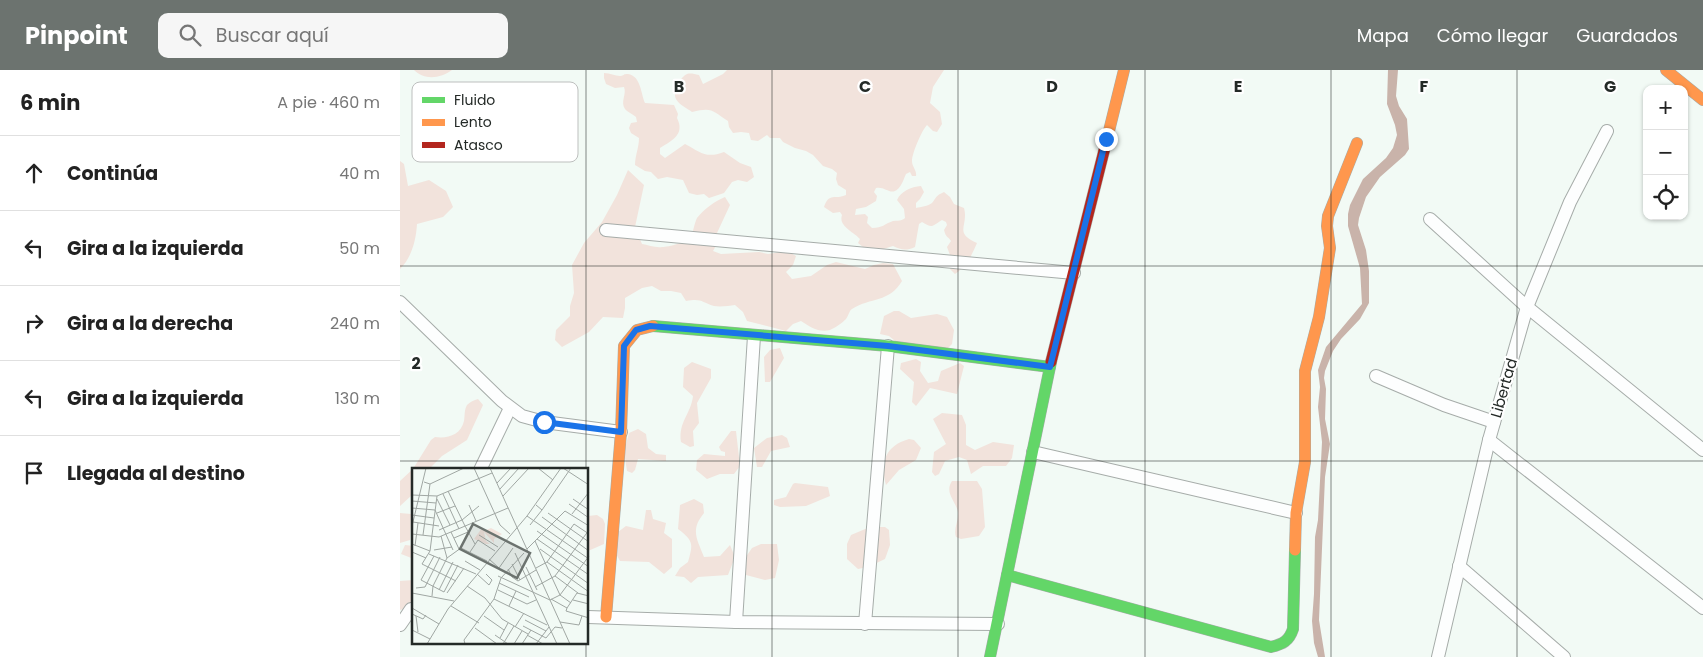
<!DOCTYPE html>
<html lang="es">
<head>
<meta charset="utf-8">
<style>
  body { margin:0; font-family:Poppins,sans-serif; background:#f6f6f6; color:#222 }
  .controls { position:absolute; right:15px; top:15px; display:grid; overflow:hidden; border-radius:10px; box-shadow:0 1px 4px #0004 }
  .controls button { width:45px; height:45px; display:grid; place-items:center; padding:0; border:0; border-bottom:1px solid #e0e0e0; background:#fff; color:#222; font:25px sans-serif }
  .stop { position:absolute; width:15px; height:15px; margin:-11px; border:4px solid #1a73e8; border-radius:50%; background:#fff }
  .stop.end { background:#1a73e8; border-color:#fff; box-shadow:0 1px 5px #0008 }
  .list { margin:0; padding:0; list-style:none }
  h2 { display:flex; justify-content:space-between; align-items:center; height:65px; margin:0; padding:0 20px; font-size:21px }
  h2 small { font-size:16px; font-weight:400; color:#767676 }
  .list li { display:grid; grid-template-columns:32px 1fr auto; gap:15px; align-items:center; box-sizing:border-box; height:75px; padding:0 20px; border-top:1px solid #e0e0e0 }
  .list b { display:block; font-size:19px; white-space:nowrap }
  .list em { font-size:16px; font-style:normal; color:#767676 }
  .icon { flex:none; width:28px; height:28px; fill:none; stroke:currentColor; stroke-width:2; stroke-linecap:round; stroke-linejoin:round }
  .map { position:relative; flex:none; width:1303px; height:587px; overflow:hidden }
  header { display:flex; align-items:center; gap:30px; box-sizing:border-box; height:70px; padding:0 25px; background:#6c736f; color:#fff }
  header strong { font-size:24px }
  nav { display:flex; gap:28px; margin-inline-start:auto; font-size:18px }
  .search { width:350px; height:45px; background:#f6f6f6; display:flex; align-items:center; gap:12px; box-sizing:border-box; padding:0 18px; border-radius:10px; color:#767676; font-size:19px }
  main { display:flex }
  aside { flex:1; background:#fff }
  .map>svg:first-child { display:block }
  .green { fill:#f2e3dc }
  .water { fill:#c9b3aa }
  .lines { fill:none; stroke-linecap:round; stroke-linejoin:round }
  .street-casing { stroke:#a6aca9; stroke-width:14 }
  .fast-casing { stroke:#a6aca9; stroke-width:12 }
  .slow-casing { stroke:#a6aca9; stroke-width:12 }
  .jam-casing { stroke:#a6aca9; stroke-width:12 }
  .street { stroke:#fdfefe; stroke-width:12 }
  .fast { stroke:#63d668; stroke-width:11 }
  .slow { stroke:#ff974d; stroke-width:11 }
  .jam { stroke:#b3261e; stroke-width:11 }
  .route { stroke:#1a73e8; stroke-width:6 }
  .grid { fill:none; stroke:#242a27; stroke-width:1; stroke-opacity:0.55 }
  .labels { text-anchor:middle; stroke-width:4.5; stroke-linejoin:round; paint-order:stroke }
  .street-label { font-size:15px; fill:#242a27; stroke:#fff }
  .inset-road { fill:none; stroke:#a0a7a3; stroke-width:1 }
  .view { fill:#6c736f; fill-opacity:0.15; stroke:#6c736f; stroke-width:2.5 }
  .inset-edge { fill:none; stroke:#242a27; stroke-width:2.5 }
  .key { fill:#fff; stroke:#bdbfbe; stroke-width:1 }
  .key-label { font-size:14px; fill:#242a27 }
  .grid-label { font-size:16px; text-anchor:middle; font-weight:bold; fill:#242a27; stroke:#fff; stroke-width:4.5; stroke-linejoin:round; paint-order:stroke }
</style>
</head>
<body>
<header>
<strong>Pinpoint</strong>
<div class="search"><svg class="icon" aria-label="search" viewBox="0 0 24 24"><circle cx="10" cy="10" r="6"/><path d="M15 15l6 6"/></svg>Buscar aquí</div>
<nav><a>Mapa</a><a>Cómo llegar</a><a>Guardados</a></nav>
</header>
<main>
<aside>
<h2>6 min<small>A pie · 460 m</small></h2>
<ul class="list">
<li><svg class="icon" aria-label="ahead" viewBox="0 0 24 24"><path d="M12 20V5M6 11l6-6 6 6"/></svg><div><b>Continúa</b></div><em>40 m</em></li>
<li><svg class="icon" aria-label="left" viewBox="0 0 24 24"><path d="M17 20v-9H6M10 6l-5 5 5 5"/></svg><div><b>Gira a la izquierda</b></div><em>50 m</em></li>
<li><svg class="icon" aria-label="right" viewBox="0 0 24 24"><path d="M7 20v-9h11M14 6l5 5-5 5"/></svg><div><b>Gira a la derecha</b></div><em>240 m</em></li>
<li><svg class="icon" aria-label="left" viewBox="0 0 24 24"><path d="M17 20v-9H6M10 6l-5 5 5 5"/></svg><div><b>Gira a la izquierda</b></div><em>130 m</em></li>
<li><svg class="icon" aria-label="arrive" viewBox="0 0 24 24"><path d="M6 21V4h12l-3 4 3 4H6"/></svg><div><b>Llegada al destino</b></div></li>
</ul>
</aside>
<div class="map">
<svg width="1303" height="587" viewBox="0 0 1303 587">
  <rect width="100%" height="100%" fill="#f2faf5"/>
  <!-- green -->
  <g class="green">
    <path d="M14 0H52C41 8 25 11 14 0Z"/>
    <path d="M327 0H544L533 17 530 33 540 42 542 54 537 62 533 61 527 55C522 60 512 83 512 91 512 97 517 100 516 106H512L510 102 506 104C504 108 503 112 501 115 492 129 487 116 476 118L474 122 477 126 476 131 466 137 456 139 455 145 465 144 468 147 467 153 472 158C483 158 484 154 493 151 498 150 500 152 505 148L504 139 497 130C501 121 511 117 521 116L524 122 520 129 516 133V138C521 137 528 136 532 133 537 127 535 126 544 122L550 127 554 134 564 138C569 156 553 163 577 173 572 185 566 197 555 204L550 199V185L547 177 551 171C548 166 546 168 544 160L547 155 546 152 542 150C532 156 533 159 522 152L519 154 515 177C506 181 501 180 493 176L477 181 463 177 458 173 460 169C454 162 438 156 442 145L440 142 433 143 424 137C429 122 435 130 446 125V120L438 115 436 109 437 103 432 99 423 96 413 85 406 81 395 78 383 72 380 68H370L367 65 358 71 351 70 349 63 341 62 333 63 329 57 328 51C312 41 313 37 292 42 287 38 279 35 276 29 272 22 280 7 287 4 291 3 294 4 299 5L303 14 323 4Z"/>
    <path d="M204 3C210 3 215 6 220 6 226 5 222 4 228 4 241 6 241 24 245 33L274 35 278 44 277 48C285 64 273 70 260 78V84L265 88 285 74C300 82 306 89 324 82L340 93 351 97 354 107 347 112 338 110 332 112 324 123 309 128 304 124 297 125 289 123 283 110 267 107 258 109 251 102 245 101 235 95C235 85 239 78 239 68L231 63 229 58 231 53 237 52 236 47C233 44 227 42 225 39 220 32 227 24 224 17L215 18 206 14 204 8Z"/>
    <path d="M0 91 4 94 8 116 29 110 46 121 53 137 43 147 17 154C16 170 12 187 0 199Z"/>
    <path d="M228 100 244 115 235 157 242 174C248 175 256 178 262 177 269 177 287 172 290 167 294 161 294 154 297 148 304 139 315 131 325 127L330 135 317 163 318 172 313 181 321 184 359 182 368 184 387 181 396 186 393 195 386 202 392 209 411 206 427 195 436 192 465 199 474 195 483 193 493 194 502 211C489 233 471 227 452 239 449 241 449 245 446 249 442 253 435 258 430 260 419 263 410 257 401 251L393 254 386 261 347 251 343 242 335 235C329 236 320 237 314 236 301 232 302 228 286 231L281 223 271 221H261L252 216 242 218 225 228V238L223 248 203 247 189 262 162 277 155 270 156 260 170 246V236L174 223 172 195 184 173 202 152 217 125Z"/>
    <path d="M494 241H499L511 248 537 244 547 247 554 260 552 274 548 278 500 275 489 266 480 264 484 246Z"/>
    <path d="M380 278 384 288 370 312H365L364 287 370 280Z"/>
    <path d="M516 289 521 292 520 301 528 313 538 311 541 301 560 293 564 296 557 324 530 318 516 336 512 332 514 312 500 299 501 293Z"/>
    <path d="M292 292 311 299V308L297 333 299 353 293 361 294 376 290 377 281 372C278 352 291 344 293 326L283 317 284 298Z"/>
    <path d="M78 329 83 335 67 370 42 386 29 399 14 400V427L12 425 0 436V411L13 399 31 370 35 367C47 369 61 365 64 351 65 346 64 340 67 335 70 332 74 330 78 329Z"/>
    <path d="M542 343 562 345 566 355V375L575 380 593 372 614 375 612 388 606 396H583L571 404 567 390 559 387 545 391 539 404 535 406 532 402 534 382 546 374 533 349Z"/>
    <path d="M238 359 246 364 248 378 256 384 266 385V391L238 389 235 400 232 403 227 401 224 382 229 363Z"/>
    <path d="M331 361H336L340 396 334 404H320L307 409 296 400 297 390 304 384 325 386V382L321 381 319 377Z"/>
    <path d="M382 365 387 368 390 377 371 381 362 397H357L354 378 367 368Z"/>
    <path d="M509 369 514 370 521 378 516 390 499 400 486 415C480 392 485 376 509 369Z"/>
    <path d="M552 411H577L582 419 585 457 579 466 561 469 556 467C553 459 559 451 558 442 556 431 544 423 552 411Z"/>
    <path d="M395 413 428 417 430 426 406 436 380 437 374 435V430L386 427 393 414Z"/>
    <path d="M294 429 303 434 304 443C290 460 297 469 304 487L320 486 330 475 335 487 328 505 298 507 291 513 284 507 275 506 280 498 288 492C293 474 294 471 278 459L280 435Z"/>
    <path d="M246 440H251L253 449 266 453 264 463 272 469V497L264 504 249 492 220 491 211 475 214 465 226 456 243 460Z"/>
    <path d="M0 443 11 444 10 470 0 473Z"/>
    <path d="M197 445 203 449 205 454 204 474 188 481V446Z"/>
    <path d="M470 457H485L489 460 490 475 485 489 468 497 458 499 447 489V474L451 465Z"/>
    <path d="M361 474H377L379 490 375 508 365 510 346 505 343 491 352 478Z"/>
    <path d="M5 475 14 476V489L1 484Z"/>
    <path d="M14 510V536L0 540V511Z"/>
  </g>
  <!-- water -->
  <path class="water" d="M988 0H998L996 26 999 36 1007 49 1009 79 1005 85 980 107 966 127 959 148 958 155 966 180 969 201V233L960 249 941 269 933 281 925 301 924 308 926 319 925 349 930 374 925 407 919 550 925 587H918L914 573 912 551 914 524 915 467 918 450 922 372 918 337 920 317 918 300 926 277 962 234 960 198 948 156V144L950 135 963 109 986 88 993 78 997 65 995 55 987 34Z"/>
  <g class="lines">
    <defs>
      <g id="street">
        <path d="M1030 149 1127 237 1303 380"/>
        <path d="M206 160 674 203"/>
        <path d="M0 232 102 331 122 346 144 352 221 362"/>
        <path d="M976 306 1044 335 1094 352"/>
        <path d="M1089 370 1303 538"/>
        <path d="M633 382 896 443"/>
        <path d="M80 400 110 338"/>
        <path d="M1059 496 1164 587"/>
        <path d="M188 547 336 552 598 554"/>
        <path d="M336 552 354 266"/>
        <path d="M465 554 488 276"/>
        <path d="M0 555 11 539H14"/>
        <path d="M1038 587 1089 370 1127 237 1170 132 1207 61"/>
      </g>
      <g id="fast">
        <path d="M253 256 488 276 650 297"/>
        <path d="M607 505 871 577C883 574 889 571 893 559L895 480"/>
        <path d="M590 587 651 292"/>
      </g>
      <g id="slow">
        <path d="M1266 0 1303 30"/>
        <path d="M708 65 724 0"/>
        <path d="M895 480 896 443 905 392V301L919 247 930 178 927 156 928 146 957 73"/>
        <path d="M206 547 221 362 224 276 237 260 253 256"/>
      </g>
      <path id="jam" d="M651 292 708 65"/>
    </defs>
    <!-- street casing -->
    <use href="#street" class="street-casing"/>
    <!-- fast casing -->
    <use href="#fast" class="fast-casing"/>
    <!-- slow casing -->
    <use href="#slow" class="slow-casing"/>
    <!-- jam casing -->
    <use href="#jam" class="jam-casing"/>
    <!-- street -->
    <use href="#street" class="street"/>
    <!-- fast -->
    <use href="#fast" class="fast"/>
    <!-- slow -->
    <use href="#slow" class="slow"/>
    <!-- jam -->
    <use href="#jam" class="jam"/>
  </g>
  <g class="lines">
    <!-- route -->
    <path class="route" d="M144 352 221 362 224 276 236 260 250 256 488 276 650 297 706 69"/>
  </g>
  <!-- grid -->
  <path class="grid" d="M186 0V400M372 0V587M558 0V587M745 0V587M931 0V587M1117 0V587M0 196H1303M0 391H1303M186 573V587"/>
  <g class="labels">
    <!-- street labels -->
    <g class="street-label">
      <text transform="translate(1104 318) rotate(-74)" y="5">Libertad</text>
    </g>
  </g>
  <!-- overview -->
  <g transform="translate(12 398)">
    <rect width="176" height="176" fill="#f2faf5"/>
    <path d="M70 60 72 63 79 60 90 66 82 71V75L72 64 74 73 78 76H74L62 71Z" fill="#f2e3dc"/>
    <path class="inset-road" d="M62 0 88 57 98 66M78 0 158 176M126 0 141 12M151 0 177 17M85 15 99 0M18 16 52 0M88 21 107 0M36 23 53 58M31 26 47 61M0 27 25 28 80 5M25 28 18 83 10 96 44 113M91 28 117 0M25 31 38 57M161 31 177 42M0 33 24 35M157 36 177 50M57 37 64 53M124 37 130 42 159 0M0 40 23 42 41 82M25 45 43 38M136 45 177 74M160 46 177 24M0 47 22 50M115 48 177 91M130 49 177 83M1 54 27 58M118 57 130 42M0 58 14 0M53 58 63 76M27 62 50 52 67 38M125 63 177 99M39 64 47 81M0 66 27 69 96 40M11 67 18 16 12 14M67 67 86 79M29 68 35 90M42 70 56 64M125 71 177 107M123 73 148 127 159 135M0 76 18 83M3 78 6 55M115 81 153 43 177 58M128 81 177 116M22 82 40 79M0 84 14 90M58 84 66 72 83 83M103 85 145 176M17 86 64 106M22 88 9 112 32 124 46 97M77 91 87 100 101 80M53 93 68 102M135 94 177 124M100 96 108 112M114 99 125 122M124 100 135 94 162 56 177 66M96 101 100 109 106 113 124 102M65 106 77 117 80 112 74 106M86 108 138 132 148 127 177 88M143 108 166 125M87 115 117 129M55 118 73 130 90 151 116 166M123 119 143 108 177 62M4 120 13 119 28 89M27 122 41 94M86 122 115 136 124 132M0 125 42 133M35 125 52 100M20 128 21 118 35 90 49 80 75 93M82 131 135 157M139 131 155 140 165 125 177 128M161 132 177 136M39 138 67 155M97 138 104 123M0 140 27 156M155 140 154 143 177 150M0 146 11 151 14 147M4 148 6 164M72 148 92 162M113 152 134 163M148 154 167 157 170 148M111 158 134 170 143 159 150 160M103 159 112 145M63 160 85 176M0 162 18 171M83 167 96 176M115 167 131 176M88 170 96 155M15 176 36 141 115 48 149 0M53 176 52 172 82 131 89 110 112 85M91 176 102 158M102 176 110 163M110 176 119 162M124 176 137 159"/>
    <path class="view" d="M61 56 118 85 105 110 48 81Z"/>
    <rect width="176" height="176" class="inset-edge"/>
  </g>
  <!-- legend -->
  <rect x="12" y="12" width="166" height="80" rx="8" class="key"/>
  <rect x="22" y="27" width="23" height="6" fill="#63d668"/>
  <rect x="22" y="49" width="23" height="7" fill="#ff974d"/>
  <rect x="22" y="72" width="23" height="6" fill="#b3261e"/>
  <g class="key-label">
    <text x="54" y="35">Fluido</text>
    <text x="54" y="57">Lento</text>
    <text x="54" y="80">Atasco</text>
  </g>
  <g class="grid-label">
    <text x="279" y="22">B</text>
    <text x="465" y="22">C</text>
    <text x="652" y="22">D</text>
    <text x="838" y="22">E</text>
    <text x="1024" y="22">F</text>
    <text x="1210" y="22">G</text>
    <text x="16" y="299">2</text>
  </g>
</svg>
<div class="controls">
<button>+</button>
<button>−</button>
<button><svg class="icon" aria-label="locate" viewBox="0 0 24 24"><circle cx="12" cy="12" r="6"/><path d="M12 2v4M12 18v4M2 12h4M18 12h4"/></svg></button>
</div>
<div class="stop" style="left:144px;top:352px"></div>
<div class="stop end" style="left:706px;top:69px"></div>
</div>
</main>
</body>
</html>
